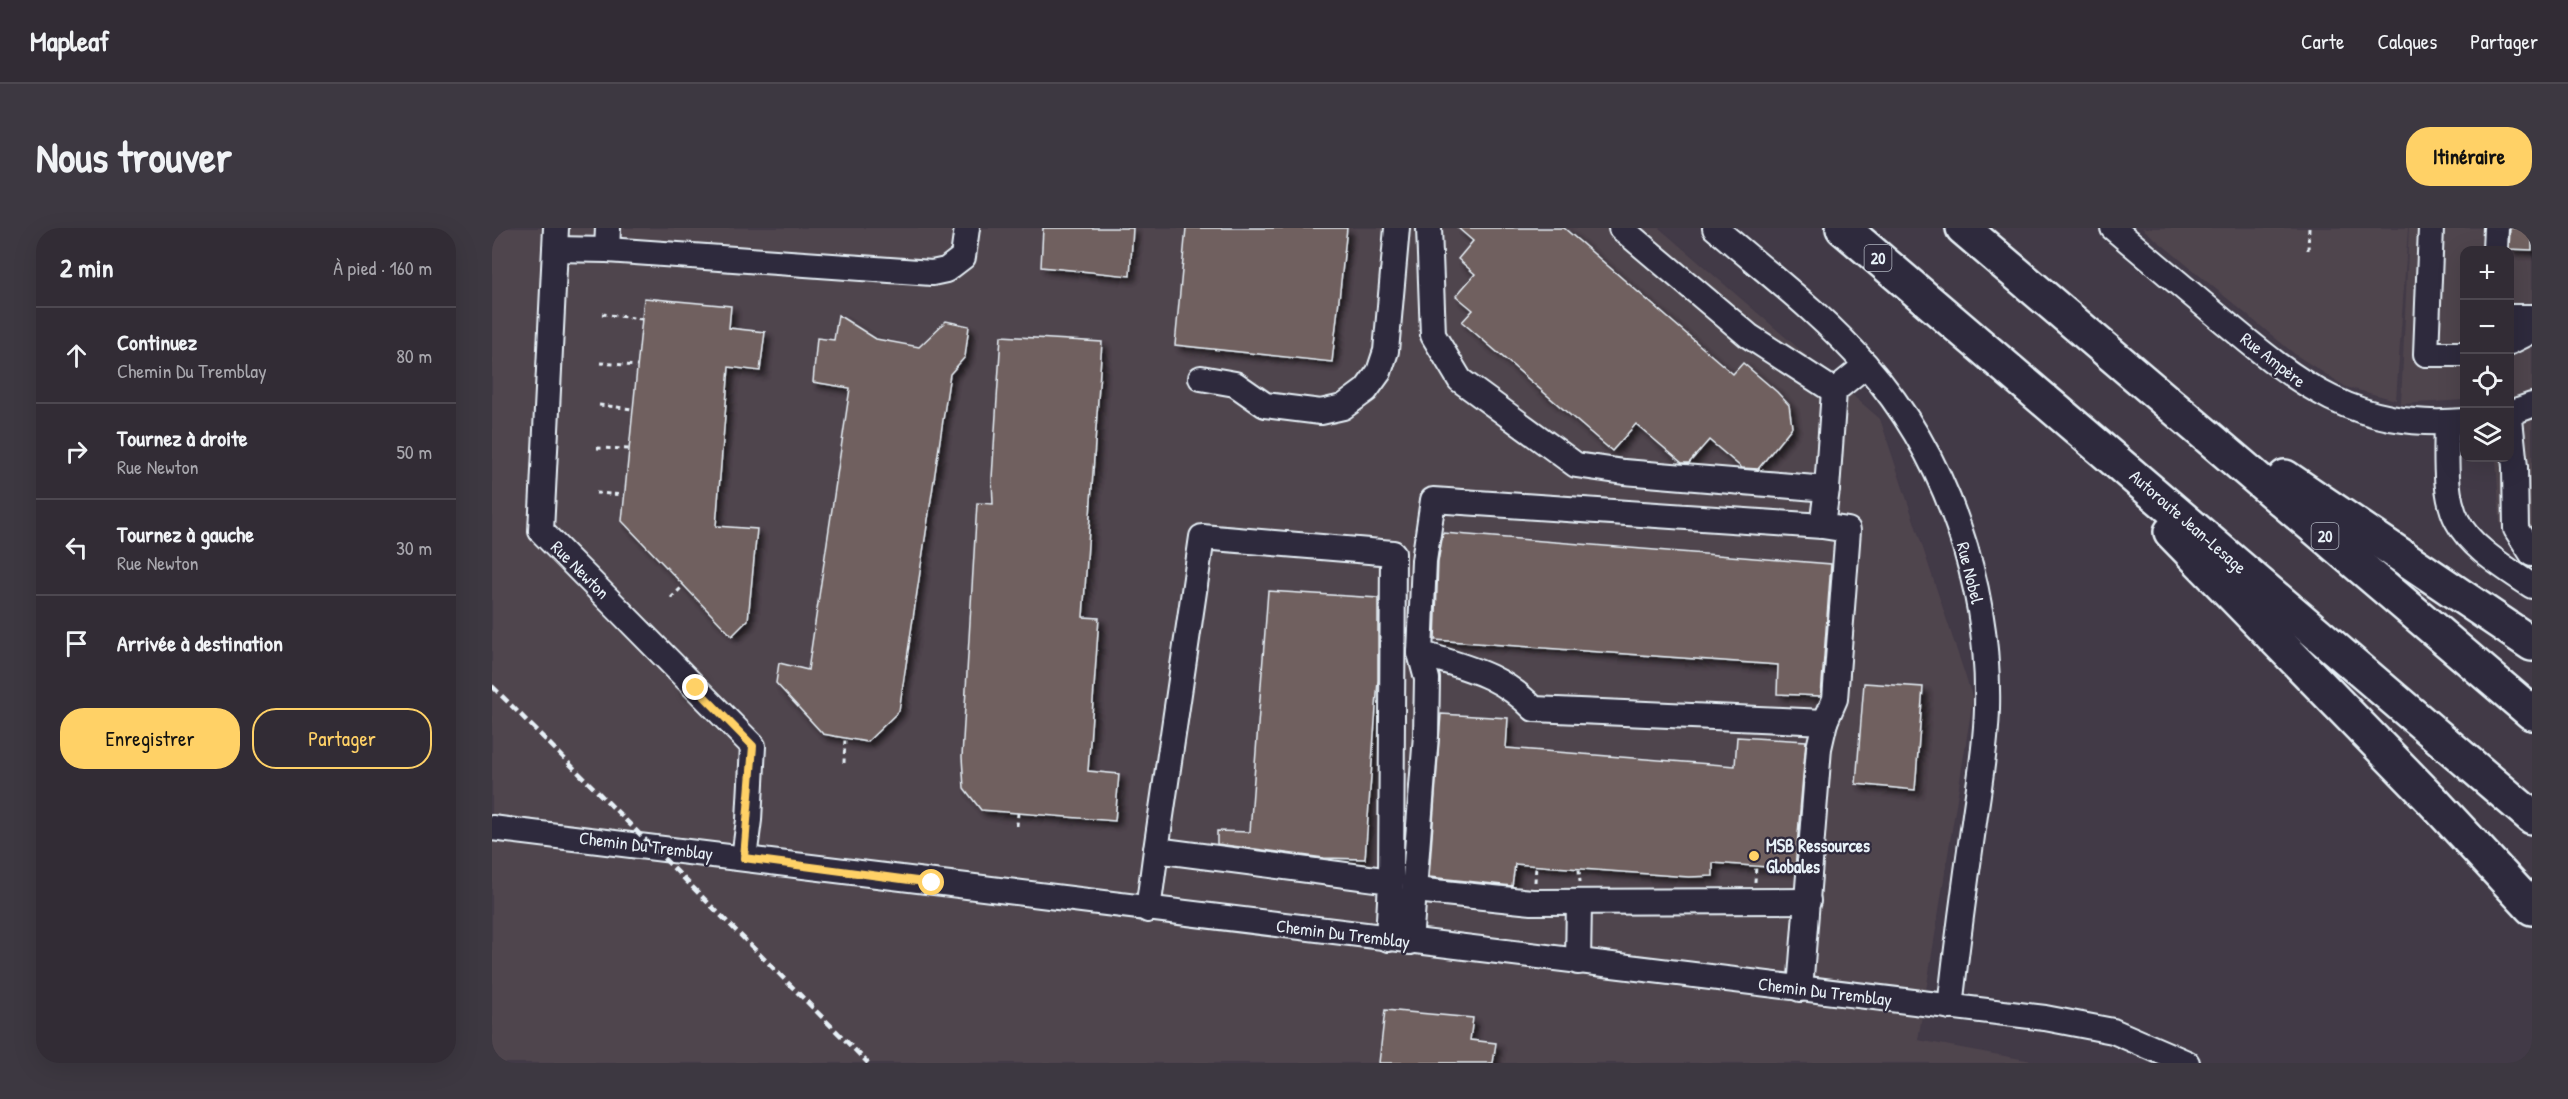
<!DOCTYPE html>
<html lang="fr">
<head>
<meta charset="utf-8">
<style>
  body { margin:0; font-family:"Patrick Hand",sans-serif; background:#3d3841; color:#f1f3f6 }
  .controls { position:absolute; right:18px; top:18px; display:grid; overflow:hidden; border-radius:12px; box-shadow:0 6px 24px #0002 }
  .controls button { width:54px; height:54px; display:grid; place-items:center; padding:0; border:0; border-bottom:2px solid #4d4850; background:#322c35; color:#f1f3f6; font:30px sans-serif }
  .stop { position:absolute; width:18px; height:18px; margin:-14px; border:4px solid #ffd166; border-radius:50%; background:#fff }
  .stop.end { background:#ffd166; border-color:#fff; box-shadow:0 2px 6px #0008 }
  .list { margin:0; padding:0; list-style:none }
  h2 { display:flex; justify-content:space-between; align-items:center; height:78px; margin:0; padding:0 24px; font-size:26px }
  h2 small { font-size:20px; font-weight:400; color:#a8a7ad }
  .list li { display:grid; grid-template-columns:39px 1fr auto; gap:18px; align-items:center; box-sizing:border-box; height:96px; padding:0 24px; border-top:2px solid #4d4850 }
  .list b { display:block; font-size:22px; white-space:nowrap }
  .list p { margin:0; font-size:20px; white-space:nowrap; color:#a8a7ad }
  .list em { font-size:20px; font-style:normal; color:#a8a7ad }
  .actions { display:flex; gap:12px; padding:18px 24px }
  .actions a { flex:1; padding:14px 0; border:2px solid #ffd166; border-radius:24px; text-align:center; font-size:21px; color:#ffd166 }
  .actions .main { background:#ffd166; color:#111 }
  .icon { flex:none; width:33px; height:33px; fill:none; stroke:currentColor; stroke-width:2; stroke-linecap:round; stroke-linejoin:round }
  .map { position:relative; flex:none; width:2040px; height:835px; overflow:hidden; border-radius:24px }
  header { display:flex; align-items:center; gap:36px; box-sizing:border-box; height:84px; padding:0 30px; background:#322c35; border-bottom:2px solid #4d4850 }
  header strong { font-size:28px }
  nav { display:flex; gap:33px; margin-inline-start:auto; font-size:21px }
  .intro { display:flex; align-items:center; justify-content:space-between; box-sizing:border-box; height:144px; padding:0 36px }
  h1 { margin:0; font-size:42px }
  .button { padding:15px 27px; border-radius:24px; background:#ffd166; color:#111; font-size:21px; font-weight:700 }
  main { display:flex; gap:36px; padding:0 36px }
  aside { flex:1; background:#322c35; border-radius:24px; box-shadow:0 6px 24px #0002 }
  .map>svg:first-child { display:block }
  .built { fill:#50454e }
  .building { fill:#70605e; stroke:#e8f1f8; stroke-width:1.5; filter:url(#shadow) }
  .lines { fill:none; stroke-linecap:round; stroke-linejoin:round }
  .minor-casing { stroke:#e8f1f8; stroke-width:28 }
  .highway-casing { stroke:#e8f1f8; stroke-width:38 }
  .path { stroke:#e8f1f8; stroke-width:3; stroke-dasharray:4.5 4.5; stroke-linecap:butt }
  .minor { stroke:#2f2a3d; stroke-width:24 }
  .highway { stroke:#2f2a3d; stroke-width:33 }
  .rail { stroke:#e8f1f8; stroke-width:4.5; stroke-dasharray:9 4.5; stroke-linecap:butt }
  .route { stroke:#ffd166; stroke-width:8 }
  .poi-dot { fill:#ffd166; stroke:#2f2a3d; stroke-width:2 }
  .labels { text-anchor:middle; stroke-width:4.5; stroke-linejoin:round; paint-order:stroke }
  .shield { fill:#2f2a3d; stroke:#b0b5c0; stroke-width:1.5 }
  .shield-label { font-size:16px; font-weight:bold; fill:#e8f1f8 }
  .street-label { font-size:18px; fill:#e8f1f8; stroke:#2f2a3d }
  .poi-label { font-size:18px; font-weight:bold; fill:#e8f1f8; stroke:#2f2a3d; text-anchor:start }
</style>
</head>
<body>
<header>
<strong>Mapleaf</strong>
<nav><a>Carte</a><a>Calques</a><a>Partager</a></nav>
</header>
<div class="intro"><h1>Nous trouver</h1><a class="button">Itinéraire</a></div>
<main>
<aside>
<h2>2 min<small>À pied · 160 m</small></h2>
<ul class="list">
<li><svg class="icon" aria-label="ahead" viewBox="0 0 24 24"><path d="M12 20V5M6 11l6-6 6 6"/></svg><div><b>Continuez</b><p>Chemin Du Tremblay</p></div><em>80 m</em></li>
<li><svg class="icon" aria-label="right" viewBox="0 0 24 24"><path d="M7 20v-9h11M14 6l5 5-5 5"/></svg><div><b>Tournez à droite</b><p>Rue Newton</p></div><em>50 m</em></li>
<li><svg class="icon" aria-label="left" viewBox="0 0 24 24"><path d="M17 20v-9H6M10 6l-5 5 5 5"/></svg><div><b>Tournez à gauche</b><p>Rue Newton</p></div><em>30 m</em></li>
<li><svg class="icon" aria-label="arrive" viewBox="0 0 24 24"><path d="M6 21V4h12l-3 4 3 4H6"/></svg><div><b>Arrivée à destination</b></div></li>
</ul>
<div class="actions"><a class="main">Enregistrer</a><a>Partager</a></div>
</aside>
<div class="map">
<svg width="2040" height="835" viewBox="0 0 2040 835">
  <defs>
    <filter id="shadow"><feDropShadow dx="5" dy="5" stdDeviation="3" flood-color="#0009"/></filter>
  </defs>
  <rect width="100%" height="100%" fill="#423a47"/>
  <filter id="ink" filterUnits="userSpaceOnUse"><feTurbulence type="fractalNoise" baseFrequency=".0167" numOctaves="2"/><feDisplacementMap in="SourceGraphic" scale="12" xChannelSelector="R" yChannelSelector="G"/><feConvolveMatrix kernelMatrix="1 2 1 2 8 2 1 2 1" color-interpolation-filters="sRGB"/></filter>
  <g filter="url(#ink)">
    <!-- built -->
    <g class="built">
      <path d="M0 0H1167L1388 191 1481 471 1426 812 1551 835H0Z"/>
      <path d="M1650 0H1916L1904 172 1854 159 1804 127Z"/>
      <path d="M1917 0H2040V334L2021 316 2008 296 2004 230H2018V22H1972V172L1909 176Z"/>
    </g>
    <!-- building -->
    <g class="building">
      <path d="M551 0H641L638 48 549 39Z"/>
      <path d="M694 0H855L840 134 683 117Z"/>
      <path d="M966 0H1072L1241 146 1251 135 1285 164 1297 177 1300 199 1266 241 1250 240 1217 212 1197 235H1190L1144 196 1120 223 970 94 981 82 964 68 983 46 966 31 981 13Z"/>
      <path d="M2018 0H2040V22L2017 21Z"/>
      <path d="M152 70 239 78 237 100 273 104 268 143 237 139 224 298 265 301 256 392 240 408 130 293Z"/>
      <path d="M346 87 384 111 427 119 454 93 477 98 473 129 458 146 407 483 375 514 331 506 284 455 287 435 316 442 358 160 321 154 325 110 342 112Z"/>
      <path d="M509 108 610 114 591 389 607 390 596 543 627 546 623 593 489 582 472 560 470 529 485 275 501 276 500 250Z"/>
      <path d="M951 305 1339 336 1329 468 1285 466 1286 437 943 412 946 334Z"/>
      <path d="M776 363 886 370V452L873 631 832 630 725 616V603L758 604Z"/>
      <path d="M1372 455 1431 459 1423 562 1364 556Z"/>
      <path d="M949 486 1016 490 1014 520 1243 538 1245 509 1314 513 1303 641 1221 635V648L1197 649 1023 636 1020 658 937 649Z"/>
      <path d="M893 782 981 790 978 812 1004 815 1001 835H887Z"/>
    </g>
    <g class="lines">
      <defs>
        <g id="minor">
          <path d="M64 0 49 303 261 518 257 592 252 630"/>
          <path d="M937 0 941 107 968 152 1084 237 1132 244 1335 261 1342 163 1374 137"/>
          <path d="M1129 0 1257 108 1342 163"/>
          <path d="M1223 0C1274 44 1330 86 1374 137 1456 230 1498 359 1495 481 1494 519 1487 557 1482 594 1473 656 1465 717 1458 779"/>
          <path d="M1621 0C1657 30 1693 61 1729 91 1808 157 1863 202 1972 193"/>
          <path d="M1939 0 1934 126H1972"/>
          <path d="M63 21 115 22 440 45 454 42 471 29 475 0"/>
          <path d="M115 22 116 0"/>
          <path d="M2003 22 2004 0"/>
          <path d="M2018 89H2040"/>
          <path d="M2018 114 2040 103"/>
          <path d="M709 150 743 156 773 177 829 184 851 179 874 162 887 144 894 123 905 0"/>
          <path d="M2018 185 2040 177"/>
          <path d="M2018 191 2023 239 2024 301 2040 326"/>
          <path d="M1955 194C1952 293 1957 304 2040 358"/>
          <path d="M1330 298 1356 302 1343 471 1333 494 1042 481C1007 445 974 440 928 425L932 333 941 272 1330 298 1335 261"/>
          <path d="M0 600 1553 790 1621 803 1695 835"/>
          <path d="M664 622 710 309 901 325 899 653"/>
          <path d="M923 662 1040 674 1316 673"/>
          <path d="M656 682 664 622 899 653 896 711"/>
          <path d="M918 714 934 507 935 451 928 425"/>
          <path d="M1086 734 1087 674"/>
          <path d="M1308 761 1327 520 1333 494"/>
        </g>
        <g id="highway">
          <path d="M1351 0 2040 589"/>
          <path d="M1471 0 2040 485"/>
          <path d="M1793 249 2040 416"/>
          <path d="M1679 304 1940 572 2040 680"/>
        </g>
      </defs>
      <!-- minor casing -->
      <use href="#minor" class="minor-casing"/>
      <!-- highway casing -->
      <use href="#highway" class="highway-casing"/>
      <!-- path -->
      <g class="path">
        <path d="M1816 22 1817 0"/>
        <path d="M110 86 150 91"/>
        <path d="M108 135 145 138"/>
        <path d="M107 177 141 181"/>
        <path d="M105 220 137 221"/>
        <path d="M104 265 133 267"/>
        <path d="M179 370 192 357"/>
        <path d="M352 535 353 510"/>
        <path d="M525 598 526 585"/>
        <path d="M1087 642 1088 654"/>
        <path d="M1043 654 1044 638"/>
        <path d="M1263 654 1264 638"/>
      </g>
      <!-- minor -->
      <use href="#minor" class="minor"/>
      <!-- highway -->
      <use href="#highway" class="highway"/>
      <!-- rail -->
      <path class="rail" d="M0 458 376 835"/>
    </g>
  </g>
  <g class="lines" filter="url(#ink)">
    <!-- route -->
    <path class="route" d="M204 460 261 518 252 630 440 655"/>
  </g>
  <!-- markers -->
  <circle class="poi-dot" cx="1262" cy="628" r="6"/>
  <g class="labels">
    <!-- shield labels -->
    <g class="shield">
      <rect x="1372.5" y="17" width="27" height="26" rx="4.5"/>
      <rect x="1819.5" y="295" width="27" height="26" rx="4.5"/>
    </g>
    <g class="shield-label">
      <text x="1386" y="36">20</text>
      <text x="1833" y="314">20</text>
    </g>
    <!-- street labels -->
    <g class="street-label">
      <text transform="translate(1781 132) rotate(38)" y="6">Rue Ampère</text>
      <text transform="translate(1696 294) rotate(41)" y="6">Autoroute Jean-Lesage</text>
      <text transform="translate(88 342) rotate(45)" y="6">Rue Newton</text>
      <text transform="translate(1478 345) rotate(76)" y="6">Rue Nobel</text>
      <text transform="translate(154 618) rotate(7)" y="6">Chemin Du Tremblay</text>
      <text transform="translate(851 706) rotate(7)" y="6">Chemin Du Tremblay</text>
      <text transform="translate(1333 764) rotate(7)" y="6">Chemin Du Tremblay</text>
    </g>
    <!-- poi labels -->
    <g class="poi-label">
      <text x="1274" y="624">MSB Ressources<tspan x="1274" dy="21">Globales</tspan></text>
    </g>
  </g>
</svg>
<div class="controls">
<button>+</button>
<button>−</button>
<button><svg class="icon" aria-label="locate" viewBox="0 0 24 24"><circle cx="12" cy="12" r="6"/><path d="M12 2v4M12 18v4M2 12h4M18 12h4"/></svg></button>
<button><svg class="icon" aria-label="layers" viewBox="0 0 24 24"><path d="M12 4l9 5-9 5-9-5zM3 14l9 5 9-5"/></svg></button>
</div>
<div class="stop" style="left:440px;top:655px"></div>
<div class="stop end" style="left:204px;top:460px"></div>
</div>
</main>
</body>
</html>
